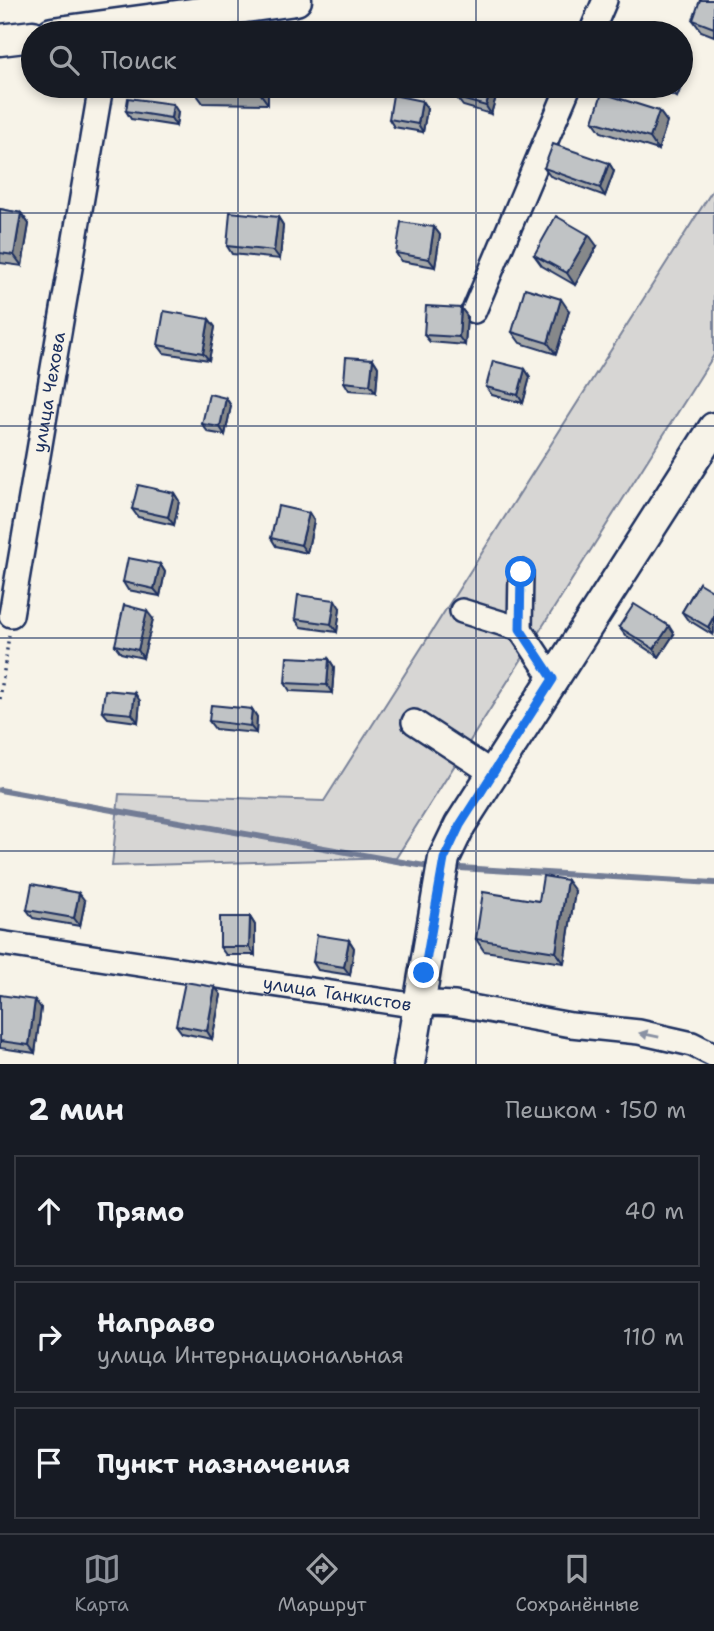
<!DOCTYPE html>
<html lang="ru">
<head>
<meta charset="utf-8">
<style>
  body { margin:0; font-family:"Shantell Sans",sans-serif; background:#242831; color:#f1f3f6 }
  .stop { position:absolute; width:21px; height:21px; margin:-16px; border:5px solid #1a73e8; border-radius:50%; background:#fff }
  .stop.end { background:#1a73e8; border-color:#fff; box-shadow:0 2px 7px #0008 }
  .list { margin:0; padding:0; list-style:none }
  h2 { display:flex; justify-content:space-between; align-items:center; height:91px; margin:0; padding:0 28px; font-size:30px }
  h2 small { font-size:23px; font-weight:400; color:#9ea1a6 }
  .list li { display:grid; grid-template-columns:46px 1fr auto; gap:21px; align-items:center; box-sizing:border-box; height:112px; margin:0 14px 14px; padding:0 14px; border:2px solid #363941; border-radius:0px }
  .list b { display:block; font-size:26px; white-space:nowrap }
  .list p { margin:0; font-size:23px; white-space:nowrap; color:#9ea1a6 }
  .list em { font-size:23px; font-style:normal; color:#9ea1a6 }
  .icon { flex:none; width:38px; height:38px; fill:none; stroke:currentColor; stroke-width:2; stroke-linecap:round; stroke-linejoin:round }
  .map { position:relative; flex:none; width:714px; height:1064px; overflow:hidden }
  .search { position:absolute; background:#171b24; box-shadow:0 4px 10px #0003; left:21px; right:21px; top:21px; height:77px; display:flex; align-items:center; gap:18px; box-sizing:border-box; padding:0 24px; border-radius:38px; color:#9ea1a6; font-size:26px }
  .sheet { height:469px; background:#171b24 }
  nav { display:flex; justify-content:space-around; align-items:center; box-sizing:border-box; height:98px; border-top:2px solid #363941; background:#171b24; font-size:19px; color:#9ea1a6 }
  nav a { display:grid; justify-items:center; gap:4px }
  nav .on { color:#8c9099 }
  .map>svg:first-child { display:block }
  .grass { fill:#d7d6d4; stroke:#798299; stroke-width:2 }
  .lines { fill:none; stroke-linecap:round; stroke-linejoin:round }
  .stream { stroke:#727c95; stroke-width:6 }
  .minor-casing { stroke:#1b2f5e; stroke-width:28 }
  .major-casing { stroke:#1b2f5e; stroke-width:35 }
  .path { stroke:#1b2f5e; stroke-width:3.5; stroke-dasharray:2 5; stroke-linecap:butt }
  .minor { stroke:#f7f3e8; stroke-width:23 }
  .major { stroke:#f7f3e8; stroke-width:30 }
  .wall { fill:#a5a8a9; stroke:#1b2f5e; stroke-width:2 }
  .shaded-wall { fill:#86888a; stroke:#1b2f5e; stroke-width:2 }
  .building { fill:#c0c3c5; stroke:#1b2f5e; stroke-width:2 }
  .oneway { fill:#8991a3 }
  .route { stroke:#1a73e8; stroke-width:9 }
  .grid { fill:none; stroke:#1b2f5e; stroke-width:2; stroke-opacity:0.55 }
  .labels { text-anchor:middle; stroke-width:5; stroke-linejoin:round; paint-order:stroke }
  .street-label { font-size:18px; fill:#1b2f5e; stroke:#f7f3e8 }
</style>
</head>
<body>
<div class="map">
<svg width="714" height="1064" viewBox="0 0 714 1064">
  <rect width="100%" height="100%" fill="#f7f3e8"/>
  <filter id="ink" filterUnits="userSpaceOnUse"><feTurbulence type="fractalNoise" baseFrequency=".0143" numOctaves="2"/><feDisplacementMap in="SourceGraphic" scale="14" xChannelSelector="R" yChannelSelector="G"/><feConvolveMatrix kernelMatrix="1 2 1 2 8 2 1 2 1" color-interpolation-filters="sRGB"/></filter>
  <g filter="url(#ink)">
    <!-- grass -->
    <path class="grass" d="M714 188V355L396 858 112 866 119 794 324 801Z"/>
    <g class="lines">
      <!-- stream -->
      <g class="stream">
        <path d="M0 790 430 867"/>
        <path d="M460 868 714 883"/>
      </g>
      <defs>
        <g id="minor">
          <path d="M591 33 605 0"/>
          <path d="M474 311 569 86"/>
          <path d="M462 611 520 629 553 679"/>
          <path id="s1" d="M11 615 101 86"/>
          <path d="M520 629 521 572"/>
          <path d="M414 722 492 773"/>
          <path id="s2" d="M0 943 418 1006 434 1003 455 1004 571 1025 639 1032 692 1044 714 1055"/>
        </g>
        <g id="major">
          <path d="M52 33 296 0"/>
          <path d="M0 40 33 36"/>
          <path d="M409 1064 444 858 460 825 714 428"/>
        </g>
      </defs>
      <!-- minor casing -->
      <use href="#minor" class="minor-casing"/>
      <!-- major casing -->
      <use href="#major" class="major-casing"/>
      <!-- path -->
      <path class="path" d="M0 699 9 635"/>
      <!-- minor -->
      <use href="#minor" class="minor"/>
      <!-- major -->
      <use href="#major" class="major"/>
    </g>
    <!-- wall -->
    <g class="wall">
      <path d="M714 0V36L701 31 693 20Z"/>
      <path d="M681 74 684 79 677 97 648 86H681Z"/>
      <path d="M268 86V104L203 103 195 92Z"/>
      <path d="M499 86 491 114 463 106 457 98Z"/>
      <path d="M422 101 427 109 423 132 394 127 389 119Z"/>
      <path d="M126 111 178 112 176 126 131 119Z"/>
      <path d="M659 111 667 122 658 150 601 132 593 121Z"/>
      <path d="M609 163 614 171 605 196 550 176 544 168Z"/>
      <path d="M0 209 21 213 29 224 22 266 0 263Z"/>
      <path d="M278 217 283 225 280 259 232 254 227 246Z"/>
      <path d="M434 227 440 235 435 267 401 261 396 253Z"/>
      <path d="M597 246 575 285 542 266 534 255Z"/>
      <path d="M461 308 467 316 465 345 430 342 424 335Z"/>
      <path d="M569 311 556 354 520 343 512 332Z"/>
      <path d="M209 319 215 327 209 360 164 353 158 345Z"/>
      <path d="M373 359 378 367 376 392 349 390 344 382Z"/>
      <path d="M525 369 530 377 523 403 492 395 486 387Z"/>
      <path d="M226 398 231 406 225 435 208 432 202 424Z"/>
      <path d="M174 493 179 501 174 525 138 517 132 509Z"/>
      <path d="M309 513 314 521 307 553 276 546 271 538Z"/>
      <path d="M160 564 165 572 160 596 128 590 123 582Z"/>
      <path d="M699 583 713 635 687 619 682 612Z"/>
      <path d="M340 608 337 632 301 627 295 619Z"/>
      <path d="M153 619 143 658 121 653 115 645Z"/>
      <path d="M619 627 674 634 659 657 625 635Z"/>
      <path d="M329 659 334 667 332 693 290 691 285 683Z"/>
      <path d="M140 701 138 722 108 718 102 711Z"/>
      <path d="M252 709 257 717 256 733 215 729 209 721Z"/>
      <path d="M575 891 564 963 484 951 476 939 539 901Z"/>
      <path d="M85 901 80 926 33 918 27 910Z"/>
      <path d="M250 917 255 925V955H226L220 947Z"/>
      <path d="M349 940 354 948 350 975 318 970 313 962Z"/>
      <path d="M215 987 221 995 212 1039 182 1033 176 1025Z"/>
      <path d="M0 995 41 1008 35 1053 0 1048Z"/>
    </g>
    <!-- shaded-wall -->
    <g class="shaded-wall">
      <path d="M681 74 684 79 677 97 672 90 673 86H681Z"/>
      <path d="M260 86H268V104L260 93Z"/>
      <path d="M491 86H499L491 114 486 106Z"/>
      <path d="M422 101 427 109 423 132 418 124Z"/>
      <path d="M173 104 178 112 176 126 171 118Z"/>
      <path d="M659 111 667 122 658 150 650 138Z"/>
      <path d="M609 163 614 171 605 196 600 188Z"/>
      <path d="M21 213 29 224 22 266 14 255Z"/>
      <path d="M278 217 283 225 280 259 274 251Z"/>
      <path d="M434 227 440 235 435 267 429 259Z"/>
      <path d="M589 235 597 246 575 285 567 273Z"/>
      <path d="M561 299 569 311 556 354 548 343Z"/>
      <path d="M461 308 467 316 465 345 459 337Z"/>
      <path d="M209 319 215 327 209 360 203 353Z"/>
      <path d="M373 359 378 367 376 392 370 385Z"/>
      <path d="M525 369 530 377 523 403 518 395Z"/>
      <path d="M226 398 231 406 225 435 220 427Z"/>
      <path d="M174 493 179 501 174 525 168 517Z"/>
      <path d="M309 513 314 521 307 553 301 545Z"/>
      <path d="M160 564 165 572 160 596 154 589Z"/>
      <path d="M335 600 340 608 337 632 331 624Z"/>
      <path d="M147 611 153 619 143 658 138 650Z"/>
      <path d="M714 616V633L713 635 708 627Z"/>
      <path d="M669 626 674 634 659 657 654 649Z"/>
      <path d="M329 659 334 667 332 693 327 685Z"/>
      <path d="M135 693 140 701 138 722 132 714Z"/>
      <path d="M252 709 257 717 256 733 250 726Z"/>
      <path d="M567 880 575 891 564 963 556 952Z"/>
      <path d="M79 893 85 901 80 926 74 918Z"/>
      <path d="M250 917 255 925V955L249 947Z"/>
      <path d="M349 940 354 948 350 975 344 967Z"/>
      <path d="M215 987 221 995 212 1039 207 1031Z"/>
      <path d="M35 1000 41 1008 35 1053 29 1045Z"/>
    </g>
    <!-- building -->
    <g class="building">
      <path d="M700 0H714V28L693 20Z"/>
      <path d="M195 86H260V93L195 92Z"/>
      <path d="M460 86H491L486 106 457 98Z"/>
      <path d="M662 86H673L672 90Z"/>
      <path d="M602 93 659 111 650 138 593 121Z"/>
      <path d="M393 95 422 101 418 124 389 119Z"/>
      <path d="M128 98 173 104 171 118 126 111Z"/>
      <path d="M553 144 609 163 600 188 544 168Z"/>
      <path d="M0 209 21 213 14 255 0 253Z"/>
      <path d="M230 212 278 217 274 251 227 246Z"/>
      <path d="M556 216 589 235 567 273 534 255Z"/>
      <path d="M401 222 434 227 429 259 396 253Z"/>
      <path d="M525 288 561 299 548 343 512 332Z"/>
      <path d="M426 306 461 308 459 337 424 335Z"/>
      <path d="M164 311 209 319 203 353 158 345Z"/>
      <path d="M346 357 373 359 370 385 344 382Z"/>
      <path d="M493 361 525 369 518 395 486 387Z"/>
      <path d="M209 394 226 398 220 427 202 424Z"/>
      <path d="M138 485 174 493 168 517 132 509Z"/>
      <path d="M278 506 309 513 301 545 271 538Z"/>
      <path d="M128 558 160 564 154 589 123 582Z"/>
      <path d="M699 583 714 592V616L708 627 682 612Z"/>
      <path d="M298 595 335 600 331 624 295 619Z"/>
      <path d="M634 604 669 626 654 649 619 627Z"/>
      <path d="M124 605 147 611 138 650 115 645Z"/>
      <path d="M287 657 329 659 327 685 285 683Z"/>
      <path d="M105 690 135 693 132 714 102 711Z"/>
      <path d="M211 705 252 709 250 726 209 721Z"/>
      <path d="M543 876 567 880 556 952 476 939 483 892 539 901Z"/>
      <path d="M32 884 79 893 74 918 27 910Z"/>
      <path d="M220 917H250L249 947H220Z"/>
      <path d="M317 935 349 940 344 967 313 962Z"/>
      <path d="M185 982 215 987 207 1031 176 1025Z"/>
      <path d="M0 995 35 1000 29 1045 0 1041Z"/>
    </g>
    <!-- one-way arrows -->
    <defs><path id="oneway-solid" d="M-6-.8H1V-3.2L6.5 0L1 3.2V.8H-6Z" transform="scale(1.75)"/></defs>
    <use class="oneway" href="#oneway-solid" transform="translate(649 1035) rotate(-168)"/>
  </g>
  <g class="lines" filter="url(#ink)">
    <!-- route -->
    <path class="route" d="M424 973 444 859 460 825 553 679 520 629 521 572"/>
  </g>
  <!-- grid -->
  <path class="grid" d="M238 0V33M476 0V33M238 86V1064M476 86V1064M0 213H714M0 426H714M0 638H714M0 851H714"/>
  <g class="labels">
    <!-- street labels -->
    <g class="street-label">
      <text dy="6" stroke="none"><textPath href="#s1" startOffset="226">улица Чехова</textPath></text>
      <text dy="6" stroke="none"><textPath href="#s2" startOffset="341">улица Танкистов</textPath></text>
    </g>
  </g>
</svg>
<div class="stop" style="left:521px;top:572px"></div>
<div class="stop end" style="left:424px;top:973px"></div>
<div class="search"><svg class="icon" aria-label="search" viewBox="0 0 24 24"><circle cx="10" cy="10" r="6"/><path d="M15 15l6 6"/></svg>Поиск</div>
</div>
<section class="sheet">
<h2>2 мин<small>Пешком · 150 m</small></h2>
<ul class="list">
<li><svg class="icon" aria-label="ahead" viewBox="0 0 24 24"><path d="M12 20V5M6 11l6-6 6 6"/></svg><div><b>Прямо</b></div><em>40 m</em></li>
<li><svg class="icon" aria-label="right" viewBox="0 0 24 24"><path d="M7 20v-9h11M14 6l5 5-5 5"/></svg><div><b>Направо</b><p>улица Интернациональная</p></div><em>110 m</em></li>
<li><svg class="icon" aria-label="arrive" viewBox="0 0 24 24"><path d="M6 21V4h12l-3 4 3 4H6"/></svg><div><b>Пункт назначения</b></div></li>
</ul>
</section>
<nav>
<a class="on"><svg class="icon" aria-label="map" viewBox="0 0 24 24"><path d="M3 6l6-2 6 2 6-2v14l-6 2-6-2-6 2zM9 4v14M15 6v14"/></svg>Карта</a>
<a><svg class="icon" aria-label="directions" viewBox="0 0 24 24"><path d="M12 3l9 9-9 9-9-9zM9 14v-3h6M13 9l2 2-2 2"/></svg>Маршрут</a>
<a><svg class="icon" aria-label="saved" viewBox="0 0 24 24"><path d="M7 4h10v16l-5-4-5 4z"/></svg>Сохранённые</a>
</nav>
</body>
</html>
